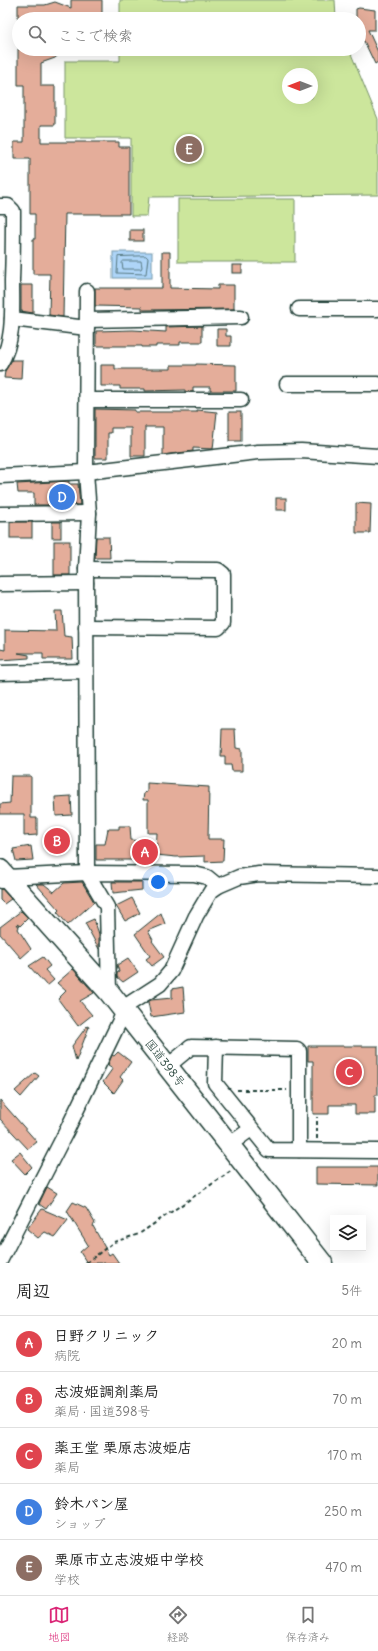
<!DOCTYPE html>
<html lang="ja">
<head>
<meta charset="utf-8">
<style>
  body { margin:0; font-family:Delius,"Klee One",sans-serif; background:#f6f6f6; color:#222 }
  .controls { position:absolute; right:12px; bottom:12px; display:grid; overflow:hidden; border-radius:0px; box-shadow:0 4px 16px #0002 }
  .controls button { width:36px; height:36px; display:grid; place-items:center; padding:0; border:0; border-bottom:1px solid #e0e0e0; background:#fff; color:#222; font:20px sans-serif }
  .compass { position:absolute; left:282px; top:68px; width:36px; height:36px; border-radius:50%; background:#fff; box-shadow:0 4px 16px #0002; rotate:270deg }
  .you { position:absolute; left:158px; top:882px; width:14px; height:14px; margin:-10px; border:3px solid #fff; border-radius:50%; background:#1a73e8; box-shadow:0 0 0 6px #1a73e833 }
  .badge { display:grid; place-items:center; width:26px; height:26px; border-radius:50%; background:#db2777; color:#fff; font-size:13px; font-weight:700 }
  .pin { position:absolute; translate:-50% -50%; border:2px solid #fff; box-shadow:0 1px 4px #0006 }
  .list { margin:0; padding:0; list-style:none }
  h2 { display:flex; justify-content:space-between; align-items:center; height:52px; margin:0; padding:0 16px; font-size:17px }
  h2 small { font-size:13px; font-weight:400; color:#767676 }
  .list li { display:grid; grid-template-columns:26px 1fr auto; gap:12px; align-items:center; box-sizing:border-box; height:56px; padding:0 16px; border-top:1px solid #e0e0e0 }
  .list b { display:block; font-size:15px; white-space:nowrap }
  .list p { margin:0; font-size:13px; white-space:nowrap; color:#767676 }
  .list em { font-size:13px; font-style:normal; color:#767676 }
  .icon { flex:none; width:22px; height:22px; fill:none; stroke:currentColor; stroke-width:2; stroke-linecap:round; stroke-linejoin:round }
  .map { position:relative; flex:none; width:378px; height:1263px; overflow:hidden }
  .search { position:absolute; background:#fff; box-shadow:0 4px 16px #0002; left:12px; right:12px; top:12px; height:44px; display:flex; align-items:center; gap:10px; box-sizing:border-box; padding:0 14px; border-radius:22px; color:#767676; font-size:15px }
  .sheet { height:332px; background:#fff }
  nav { display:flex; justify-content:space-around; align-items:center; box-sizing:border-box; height:56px; border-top:1px solid #e0e0e0; background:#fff; font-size:11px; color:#767676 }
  nav a { display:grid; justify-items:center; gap:2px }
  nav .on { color:#db2777 }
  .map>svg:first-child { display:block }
  .green { fill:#cce69c; stroke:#769268; fill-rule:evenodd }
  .water { fill:#aed5f8; stroke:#7598aa }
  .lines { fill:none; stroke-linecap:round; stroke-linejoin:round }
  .shore { stroke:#587a82; stroke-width:1 }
  .building { fill:#e4ad9a; stroke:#1f3d34 }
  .minor-casing { stroke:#1f3d34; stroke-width:17 }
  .highway-casing { stroke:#1f3d34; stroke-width:23 }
  .path { stroke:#1f3d34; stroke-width:2; stroke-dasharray:4 3; stroke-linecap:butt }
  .minor { stroke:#fff; stroke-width:14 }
  .highway { stroke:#fff; stroke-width:20 }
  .labels { text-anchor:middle; stroke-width:3.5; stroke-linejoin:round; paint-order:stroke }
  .street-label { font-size:12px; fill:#1f3d34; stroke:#fff }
</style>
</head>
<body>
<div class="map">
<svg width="378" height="1263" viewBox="0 0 378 1263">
  <rect width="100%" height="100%" fill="#fff"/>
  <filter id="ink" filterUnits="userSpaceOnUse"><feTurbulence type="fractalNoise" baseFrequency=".025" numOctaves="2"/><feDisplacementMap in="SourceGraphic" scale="8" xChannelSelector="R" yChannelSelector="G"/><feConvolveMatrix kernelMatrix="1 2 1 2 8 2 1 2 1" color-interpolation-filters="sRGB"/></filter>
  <g filter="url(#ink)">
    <!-- green -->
    <g class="green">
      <path d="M120 0H335L336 19H120Z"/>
      <path d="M120 49H349L378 119V195L149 197 147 216H131V138H65V61H120ZM288 74H312V98H288Z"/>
      <rect x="178" y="199" width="117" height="63"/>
    </g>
    <!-- water -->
    <rect class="water" x="113" y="252" width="39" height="26"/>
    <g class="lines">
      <!-- shore -->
      <g class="shore">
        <path d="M146 256 148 258 146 274 117 273 118 257Z"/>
        <path d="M124 261H141L142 267 141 269H123L122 263Z"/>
      </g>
    </g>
    <!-- building -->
    <g class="building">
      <path d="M71 0H102V19H18V5H45L55 2 71 8Z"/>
      <path d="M359 8 375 10V30H368L378 52V62L375 64 364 41 359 44V19H356V9Z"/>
      <path d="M18 49H65L55 58 41 63V86H55V125H41V142H119V147H129V214H65L63 317 49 315 50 274H33V239H35V214H30V159H14V142H24V85H18Z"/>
      <rect x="130" y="230" width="13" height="11"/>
      <path d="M162 252H170V288L218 289V285H234V309L142 310V307L95 306V288H162Z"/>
      <rect x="232" y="265" width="10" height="8"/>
      <path d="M21 285H33V313L21 311Z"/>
      <path d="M202 326V342H180V345H156V347H142V346H96V331L133 330 166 332V327Z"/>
      <path d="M217 329H226V336H231V346H217Z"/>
      <path d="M12 360H22L21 379 4 378 5 371Z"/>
      <path d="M196 364 236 365V391H210V387H193V392H185V390L145 391V389H120V386H101V365H115V369H171V365H196Z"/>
      <path d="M95 409 135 410V412H197V410L217 412 213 449 193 448V451L163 455V427H145V456H131V428H111V433H108V458H95Z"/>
      <rect x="229" y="412" width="12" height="29"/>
      <path d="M69 481V484H78L80 505H34V493H18L17 484Z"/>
      <rect x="276" y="498" width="10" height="12"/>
      <path d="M356 503 371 504 370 533H356Z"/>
      <rect x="10" y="522" width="22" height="16"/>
      <rect x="52" y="522" width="9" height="16"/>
      <path d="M96 537H109L110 558H95Z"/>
      <rect x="54" y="541" width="16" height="34"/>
      <path d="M55 611H62L64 636 72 637 73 659H43V653H18L29 655V658L0 660V649L5 650V630L56 631Z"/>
      <path d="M222 729H235L236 748 242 749V771H232L231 765H225V756H221Z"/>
      <path d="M11 776H31V818H37V835L24 836V814H0V804L10 803Z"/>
      <path d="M147 783 209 787 208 839H224L223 861 205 862V856L176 857 156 855 157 833H148V800H143L144 793 147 792Z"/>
      <path d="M71 796 72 815 56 816 55 797Z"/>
      <path d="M119 826H130L131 840 140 841V860H96V844H105L108 829H119Z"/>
      <path d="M31 846 33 860 16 861 13 849Z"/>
      <path d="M82 882 94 902 68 925 57 912 59 910 36 884H44L54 892 64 883Z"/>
      <path d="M112 882H142V890L113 893Z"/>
      <path d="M0 889H2L11 899 4 904 0 900Z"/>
      <path d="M132 898 140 913 125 921 116 906Z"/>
      <path d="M21 911 28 918 20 926 17 924 19 927 18 929 31 949 21 958 0 934V927Z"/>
      <path d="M161 913 165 924 148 931 153 940 152 941 164 957 152 966 146 959 150 956 135 934Z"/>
      <path d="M94 919 99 934V949L85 923Z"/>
      <path d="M43 957 50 966 45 970 54 980 47 986 29 966Z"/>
      <path d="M128 958 138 972 123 982 117 977V973L119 972 117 965Z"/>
      <path d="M73 969 94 993 80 1001 92 1015 78 1026 58 999 66 991 57 983Z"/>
      <path d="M183 987 185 1012 151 1017 148 1002 151 1000 172 998V989Z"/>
      <path d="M87 1026 89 1027 76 1061 72 1046Z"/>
      <path d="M308 1046H378V1095H375V1114H355V1105H329V1114H313V1061H308Z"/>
      <path d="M118 1052 131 1062 120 1077 123 1080 114 1093 103 1082 113 1068 108 1065 112 1055 114 1056Z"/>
      <path d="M35 1073 39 1076 21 1097 15 1091Z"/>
      <path d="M0 1100 37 1142 28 1149 0 1119Z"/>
      <path d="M20 1152 32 1167 25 1174 11 1159Z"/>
      <path d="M316 1167H378V1185L316 1184Z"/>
      <path d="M47 1187 57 1193 46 1209 39 1204Z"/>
      <path d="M73 1202 86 1208 95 1223 93 1226 109 1255 112 1253 119 1263H87L80 1252 88 1245 67 1211Z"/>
      <path d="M42 1209 68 1220 55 1237 45 1232 38 1238 27 1229Z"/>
    </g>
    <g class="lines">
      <defs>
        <g id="minor">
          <path d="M0 206H8L13 211C13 234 13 257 12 280 12 307 15 340 0 364"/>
          <path d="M87 291 86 472 89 513 86 569 87 873 107 907 109 992"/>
          <path d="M299 309H378"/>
          <path d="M12 319 87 328"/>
          <path d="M87 320 241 317"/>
          <path d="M287 384H378"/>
          <path d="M87 400H241"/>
          <path d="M0 476 86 472 258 452 301 451 378 456"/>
          <path d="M0 514 89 513"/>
          <path d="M86 569 218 570 223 574V623L218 628 86 627"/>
          <path d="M0 584 86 583"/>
          <path d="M0 673 86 671"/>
          <path d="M1 881 7 877 87 873 194 874 207 877 218 886"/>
          <path d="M216 1047 215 1083 269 1150 378 1151"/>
          <path d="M168 1066 191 1047 297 1049 299 1051V1150"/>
          <path d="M229 1145 251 1129"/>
          <path d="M0 1261 66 1132 124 1012 129 1004 160 984 171 971 196 916 211 891 218 886 239 877 259 874 378 876"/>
        </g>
        <path id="highway" d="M0 870 109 992 322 1263"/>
      </defs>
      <!-- minor casing -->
      <use href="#minor" class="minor-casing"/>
      <!-- highway casing -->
      <use href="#highway" class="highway-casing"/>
      <!-- path -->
      <g class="path">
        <path d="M237 1090H287"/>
        <path d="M317 1139V1117"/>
        <path d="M86 1263 114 1242 139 1234 231 1171"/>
      </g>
      <!-- minor -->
      <use href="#minor" class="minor"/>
      <!-- highway -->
      <use href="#highway" class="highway"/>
    </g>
  </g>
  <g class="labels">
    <!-- street labels -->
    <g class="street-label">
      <text transform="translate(165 1063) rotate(52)" y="4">国道398号</text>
    </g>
  </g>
</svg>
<div class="controls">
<button><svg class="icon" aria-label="layers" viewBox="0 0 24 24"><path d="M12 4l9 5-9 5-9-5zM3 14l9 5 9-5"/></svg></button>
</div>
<svg class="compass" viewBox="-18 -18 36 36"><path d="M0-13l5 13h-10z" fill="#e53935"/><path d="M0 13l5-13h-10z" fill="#767676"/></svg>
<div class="you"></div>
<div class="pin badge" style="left:145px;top:852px;background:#e0444e">A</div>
<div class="pin badge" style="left:57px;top:841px;background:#e0444e">B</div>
<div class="pin badge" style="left:349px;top:1072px;background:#e0444e">C</div>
<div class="pin badge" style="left:62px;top:497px;background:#3f7fe0">D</div>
<div class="pin badge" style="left:189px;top:149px;background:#8d6e63">E</div>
<div class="search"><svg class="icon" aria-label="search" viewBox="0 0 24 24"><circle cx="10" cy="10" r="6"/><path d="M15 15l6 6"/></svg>ここで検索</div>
</div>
<section class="sheet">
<h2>周辺<small>5件</small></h2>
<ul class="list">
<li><span class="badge" style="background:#e0444e">A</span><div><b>日野クリニック</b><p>病院</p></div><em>20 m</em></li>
<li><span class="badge" style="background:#e0444e">B</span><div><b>志波姫調剤薬局</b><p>薬局 · 国道398号</p></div><em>70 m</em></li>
<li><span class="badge" style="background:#e0444e">C</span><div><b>薬王堂 栗原志波姫店</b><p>薬局</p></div><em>170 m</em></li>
<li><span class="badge" style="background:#3f7fe0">D</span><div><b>鈴木パン屋</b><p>ショップ</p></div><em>250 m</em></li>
<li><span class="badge" style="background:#8d6e63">E</span><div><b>栗原市立志波姫中学校</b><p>学校</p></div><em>470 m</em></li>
</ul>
</section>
<nav>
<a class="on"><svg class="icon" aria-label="map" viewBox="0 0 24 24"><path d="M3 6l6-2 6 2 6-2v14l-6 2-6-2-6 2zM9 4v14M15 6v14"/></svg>地図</a>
<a><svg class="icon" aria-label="directions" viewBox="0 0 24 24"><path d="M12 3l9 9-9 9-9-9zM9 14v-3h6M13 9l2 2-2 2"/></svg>経路</a>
<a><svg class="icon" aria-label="saved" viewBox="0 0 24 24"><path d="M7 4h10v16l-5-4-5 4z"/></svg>保存済み</a>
</nav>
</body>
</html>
